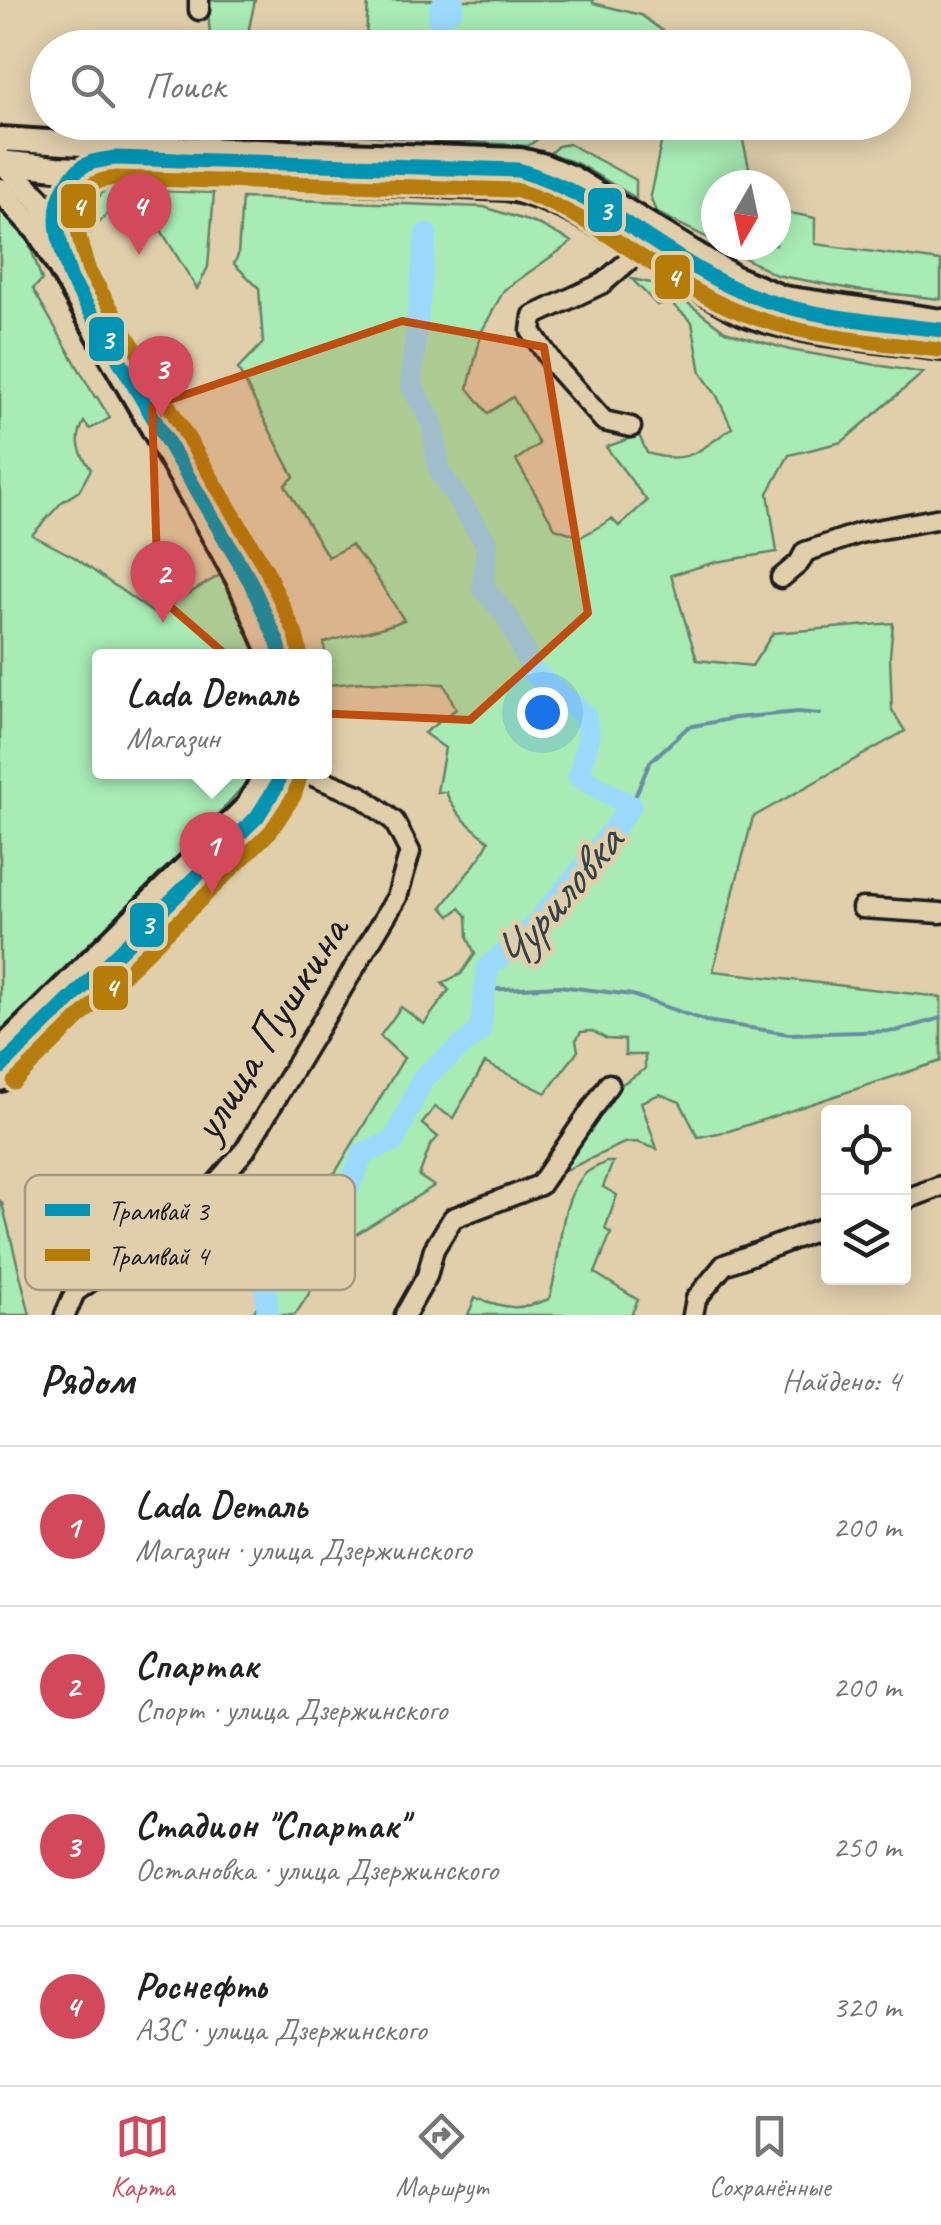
<!DOCTYPE html>
<html lang="ru">
<head>
<meta charset="utf-8">
<style>
  body { margin:0; font-family:Caveat,sans-serif; background:#f2f2f2; color:#222 }
  .controls { position:absolute; right:30px; bottom:30px; display:grid; overflow:hidden; border-radius:10px; box-shadow:0 5px 25px #0003 }
  .controls button { width:90px; height:90px; display:grid; place-items:center; padding:0; border:0; border-bottom:2px solid #e0e0e0; background:#fff; color:#222; font:50px sans-serif }
  .compass { position:absolute; left:701px; top:170px; width:90px; height:90px; border-radius:50%; background:#fff; box-shadow:0 5px 25px #0003; rotate:189deg }
  .you { position:absolute; left:542px; top:712px; width:35px; height:35px; margin:-25px; border:8px solid #fff; border-radius:50%; background:#1a73e8; box-shadow:0 0 0 15px #1a73e833 }
  .badge { display:grid; place-items:center; width:65px; height:65px; border-radius:50%; background:#d1495b; color:#fff; font-size:32px; font-weight:700 }
  .pin { position:absolute; translate:-50% -82px; filter:drop-shadow(0 2px 5px #0008) }
  .pin::after { content:''; position:absolute; top:52px; width:35px; height:30px; background:inherit; clip-path:polygon(0 0,100% 0,50% 100%) }
  .popup { position:absolute; left:92px; top:649px; width:240px; height:130px; box-sizing:border-box; display:grid; place-content:center; border-radius:10px; background:#fff; filter:drop-shadow(0 2px 8px #0005); font-size:32px; white-space:nowrap; color:#767676 }
  .popup b { font-size:38px; color:#222 }
  .popup::after { content:''; position:absolute; left:50%; top:100%; margin-left:-20px; border:20px solid transparent; border-top-color:#fff }
  .list { margin:0; padding:0; list-style:none }
  h2 { display:flex; justify-content:space-between; align-items:center; height:130px; margin:0; padding:0 40px; font-size:42px }
  h2 small { font-size:32px; font-weight:400; color:#767676 }
  .list li { display:grid; grid-template-columns:65px 1fr auto; gap:30px; align-items:center; box-sizing:border-box; height:160px; padding:0 40px; border-top:2px solid #e0e0e0 }
  .list b { display:block; font-size:38px; white-space:nowrap }
  .list p { margin:0; font-size:32px; white-space:nowrap; color:#767676 }
  .list em { font-size:32px; font-style:normal; color:#767676 }
  .icon { flex:none; width:55px; height:55px; fill:none; stroke:currentColor; stroke-width:2; stroke-linecap:round; stroke-linejoin:round }
  .map { position:relative; flex:none; width:941px; height:1315px; overflow:hidden }
  .search { position:absolute; background:#fff; box-shadow:0 5px 25px #0003; left:30px; right:30px; top:30px; height:110px; display:flex; align-items:center; gap:25px; box-sizing:border-box; padding:0 35px; border-radius:55px; color:#767676; font-size:38px }
  .sheet { height:770px; background:#fff }
  nav { display:flex; justify-content:space-around; align-items:center; box-sizing:border-box; height:140px; border-top:2px solid #e0e0e0; background:#fff; font-size:28px; color:#767676 }
  nav a { display:grid; justify-items:center; gap:5px }
  nav .on { color:#d1495b }
  .map>svg:first-child { display:block }
  .green { fill:#a8ebb5; stroke:#628468; stroke-width:2.5 }
  .lines { fill:none; stroke-linecap:round; stroke-linejoin:round }
  .stream { stroke:#688ea2; stroke-width:4 }
  .river { stroke:#9bdafc; stroke-width:22 }
  .minor-casing { stroke:#1c1c1c; stroke-width:25 }
  .major-casing { stroke:#1c1c1c; stroke-width:30 }
  .minor { stroke:#e1cfac; stroke-width:18 }
  .major { stroke:#e1cfac; stroke-width:22 }
  .tram-1-casing { stroke:#e1cfac; stroke-width:22 }
  .tram-2-casing { stroke:#e1cfac; stroke-width:22 }
  .tram-1 { stroke:#0494b3; stroke-width:15 }
  .tram-2 { stroke:#b57d08; stroke-width:15 }
  .marked { fill:#bf4d0f; fill-opacity:0.2; stroke:#bf4d0f; stroke-width:8; stroke-linejoin:round }
  .labels { text-anchor:middle; stroke-width:10; stroke-linejoin:round; paint-order:stroke }
  .street-label { font-size:48px; fill:#1c1c1c; stroke:#e1cfac }
  .water-label { font-size:50px; font-style:italic; fill:#354249; stroke:#e1cfac }
  .key { fill:#e1cfac; stroke:#a69981; stroke-width:2.5 }
  .key-label { font-size:28px; fill:#1c1c1c }
  .line-badge { stroke:#e1cfac; stroke-width:4 }
  .badge-label { font-size:28px; text-anchor:middle; font-weight:bold; fill:#fff }
</style>
</head>
<body>
<div class="map">
<svg width="941" height="1315" viewBox="0 0 941 1315">
  <rect width="100%" height="100%" fill="#e1cfac"/>
  <filter id="ink" filterUnits="userSpaceOnUse"><feTurbulence type="fractalNoise" baseFrequency=".01" numOctaves="2"/><feDisplacementMap in="SourceGraphic" scale="20" xChannelSelector="R" yChannelSelector="G"/><feConvolveMatrix kernelMatrix="1 2 1 2 8 2 1 2 1" color-interpolation-filters="sRGB"/></filter>
  <g filter="url(#ink)">
    <!-- green -->
    <g class="green">
      <path d="M207 0H255L245 47 205 48 210 34Z"/>
      <path d="M368 0H593V3L641 15 672 38 719 37 721 47H352L366 40Z"/>
      <path d="M324 122H560V123L528 146 318 132Z"/>
      <path d="M651 123H739L753 185H716V242L656 212 650 196 663 134Z"/>
      <path d="M569 144 636 180V198L578 164 550 153 558 146Z"/>
      <path d="M133 184 91 232 88 209 107 188Z"/>
      <path d="M159 191 214 193 208 267 197 289 161 230 144 239 142 226Z"/>
      <path d="M242 198 484 207 540 225 572 242 504 290 482 331 468 388 488 413 513 397 539 444 516 460 555 528 581 537 612 519 619 526 647 501 606 447 639 435 647 453C689 466 699 450 732 428L717 396 701 373 692 322 670 302 657 305 632 279 665 286 725 331 790 350 923 373 842 442 789 455 768 493 777 552 716 562 671 575 697 660 752 666 773 633 893 623 890 656 892 710 905 731 753 817 713 971 941 997V1061L729 1131 698 1137 680 1102 660 1094 641 1102 657 1149 637 1142 624 1143 562 1172 560 1170 619 1086 645 1069V1055H625V1040L607 1039 592 1031 581 1032 576 1040 578 1051 546 1093 485 1063 453 1118 435 1107 422 1124 438 1137 430 1146 419 1176 434 1186 353 1236 334 1225 325 1244 354 1257 343 1277 325 1269 295 1315H252L262 1298C253 1268 253 1223 284 1206L286 1195 335 1173 404 1058 380 1036 401 1007 424 1024 449 990 442 983 461 974 475 954 468 938 467 916 460 908 450 916 442 907 480 857 489 841C470 826 455 815 446 792H437L445 748 424 733 456 709 444 684 361 682 328 685 324 643C350 634 379 631 404 620L371 569 351 545 328 557 285 485 294 477 238 369 263 343 259 288 234 264 238 255Z"/>
      <path d="M0 206 28 240 42 280 33 289 95 397H97L110 418 90 429 84 422C74 440 79 453 91 469L79 491 62 502 32 535 74 557 155 614 220 575 253 630 261 656H100V772H251L245 784 193 842 0 1034Z"/>
      <path d="M776 210 815 218V244L941 261V299L857 290 776 275 721 245H776Z"/>
      <path d="M606 1162H613L603 1187 617 1195 605 1229 611 1233 595 1273 638 1300 631 1315H468L475 1298C508 1308 516 1312 549 1299 563 1259 555 1206 585 1174 589 1169 599 1166 606 1162Z"/>
      <path d="M0 1201 2 1203 30 1315H0Z"/>
    </g>
    <g class="lines">
      <!-- stream -->
      <g class="stream">
        <path d="M631 806 650 762 688 727 735 718 798 712 820 714"/>
        <path d="M485 990 559 986 632 995 706 1021 789 1034 896 1031 941 1018"/>
      </g>
      <!-- river -->
      <g class="river">
        <path d="M439 48 440 8 452 10 453 0"/>
        <path d="M268 1315 263 1270 295 1211 348 1190 363 1154 394 1141 423 1078 480 1031 488 967 523 938 584 867 631 806 579 777 589 736 585 715 533 672 507 616 483 588 487 544 440 472 432 423 411 384 426 234"/>
      </g>
      <defs>
        <g id="minor">
          <path d="M199 0V10"/>
          <path d="M631 427 604 421 555 366 531 331 533 316 603 283 640 251"/>
          <path d="M781 578 799 563 805 552 860 533 941 518"/>
          <path d="M862 908 941 913"/>
          <path d="M904 1200 941 1186"/>
          <path d="M65 1315 75 1292 111 1267 149 1252 166 1237 188 1216 245 1150 397 897 410 852 394 821 361 796 303 772"/>
          <path d="M405 1315 427 1276 434 1249 453 1218 540 1185 609 1084"/>
          <path d="M693 1315 696 1299 724 1265 828 1226"/>
        </g>
        <g id="major">
          <path d="M0 139 114 146 520 160 541 165 572 178 735 278 783 298 941 321"/>
          <path d="M0 159 42 203 86 276 268 585 295 656"/>
          <path d="M0 162 56 168 506 188C575 201 631 246 690 282 707 293 724 305 744 313 799 335 881 339 941 348"/>
          <path d="M0 190 39 232 46 244 183 480 240 583 272 656"/>
          <path d="M73 245C62 211 73 184 108 173"/>
          <path d="M0 1051 248 806 267 772"/>
          <path d="M0 1079 261 822 272 807 291 772"/>
        </g>
      </defs>
      <!-- minor casing -->
      <use href="#minor" class="minor-casing"/>
      <!-- major casing -->
      <use href="#major" class="major-casing"/>
      <!-- minor -->
      <use href="#minor" class="minor"/>
      <!-- major -->
      <use href="#major" class="major"/>
      <defs>
        <g id="tram-1">
          <path d="M281 656 278 643 250 581 71 279C61 249 48 214 66 185 72 175 79 167 90 163 98 160 106 160 114 158L518 170C599 194 652 248 725 284 792 317 868 321 941 330"/>
          <path d="M0 1068 257 817 276 787 281 772"/>
        </g>
        <g id="tram-2">
          <path d="M300 652 296 635 267 571 89 271C81 245 65 205 92 185 99 180 108 179 116 178L515 190C590 212 646 267 715 301 784 336 863 340 938 350"/>
          <path d="M14 1082 271 831 294 796 300 778"/>
        </g>
      </defs>
      <!-- tram-1 casing -->
      <use href="#tram-1" class="tram-1-casing"/>
      <!-- tram-2 casing -->
      <use href="#tram-2" class="tram-2-casing"/>
      <!-- tram-1 -->
      <use href="#tram-1" class="tram-1"/>
      <!-- tram-2 -->
      <use href="#tram-2" class="tram-2"/>
    </g>
  </g>
  <!-- marked area -->
  <path class="marked" d="M402 321 544 347 588 613 470 720 292 712 158 596 152 406Z"/>
  <g class="labels">
    <!-- street labels -->
    <g class="street-label">
      <text transform="translate(268 1028) rotate(-58)" y="17">улица Пушкина</text>
    </g>
    <!-- water labels -->
    <g class="water-label">
      <text transform="translate(556 898) rotate(-50)" y="18">Чуриловка</text>
    </g>
  </g>
  <!-- legend -->
  <rect x="25" y="1175" width="330" height="115" rx="15" class="key"/>
  <rect x="45" y="1204" width="45" height="12" fill="#0494b3"/>
  <rect x="45" y="1249" width="45" height="12" fill="#b57d08"/>
  <g class="key-label">
    <text x="108" y="1220">Трамвай 3</text>
    <text x="108" y="1265">Трамвай 4</text>
  </g>
  <g class="line-badge">
    <rect x="59" y="182" width="39" height="48" rx="10" fill="#b57d08"/>
    <rect x="586" y="186" width="38" height="48" rx="10" fill="#0494b3"/>
    <rect x="653" y="253" width="39" height="48" rx="10" fill="#b57d08"/>
    <rect x="87" y="315" width="39" height="48" rx="10" fill="#0494b3"/>
    <rect x="128" y="901" width="38" height="48" rx="10" fill="#0494b3"/>
    <rect x="91" y="964" width="39" height="48" rx="10" fill="#b57d08"/>
  </g>
  <g class="badge-label">
    <text x="78" y="216">4</text>
    <text x="605" y="220">3</text>
    <text x="673" y="287">4</text>
    <text x="107" y="349">3</text>
    <text x="147" y="934">3</text>
    <text x="111" y="997">4</text>
  </g>
</svg>
<div class="controls">
<button><svg class="icon" aria-label="locate" viewBox="0 0 24 24"><circle cx="12" cy="12" r="6"/><path d="M12 2v4M12 18v4M2 12h4M18 12h4"/></svg></button>
<button><svg class="icon" aria-label="layers" viewBox="0 0 24 24"><path d="M12 4l9 5-9 5-9-5zM3 14l9 5 9-5"/></svg></button>
</div>
<svg class="compass" viewBox="-18 -18 36 36"><path d="M0-13l5 13h-10z" fill="#e53935"/><path d="M0 13l5-13h-10z" fill="#767676"/></svg>
<div class="you"></div>
<div class="pin badge" style="left:212px;top:894px">1</div>
<div class="popup"><b>Lada Dеталь</b>Магазин</div>
<div class="pin badge" style="left:163px;top:623px">2</div>
<div class="pin badge" style="left:161px;top:418px">3</div>
<div class="pin badge" style="left:139px;top:255px">4</div>
<div class="search"><svg class="icon" aria-label="search" viewBox="0 0 24 24"><circle cx="10" cy="10" r="6"/><path d="M15 15l6 6"/></svg>Поиск</div>
</div>
<section class="sheet">
<h2>Рядом<small>Найдено: 4</small></h2>
<ul class="list">
<li><span class="badge">1</span><div><b>Lada Dеталь</b><p>Магазин · улица Дзержинского</p></div><em>200 m</em></li>
<li><span class="badge">2</span><div><b>Спартак</b><p>Спорт · улица Дзержинского</p></div><em>200 m</em></li>
<li><span class="badge">3</span><div><b>Стадион &quot;Спартак&quot;</b><p>Остановка · улица Дзержинского</p></div><em>250 m</em></li>
<li><span class="badge">4</span><div><b>Роснефть</b><p>АЗС · улица Дзержинского</p></div><em>320 m</em></li>
</ul>
</section>
<nav>
<a class="on"><svg class="icon" aria-label="map" viewBox="0 0 24 24"><path d="M3 6l6-2 6 2 6-2v14l-6 2-6-2-6 2zM9 4v14M15 6v14"/></svg>Карта</a>
<a><svg class="icon" aria-label="directions" viewBox="0 0 24 24"><path d="M12 3l9 9-9 9-9-9zM9 14v-3h6M13 9l2 2-2 2"/></svg>Маршрут</a>
<a><svg class="icon" aria-label="saved" viewBox="0 0 24 24"><path d="M7 4h10v16l-5-4-5 4z"/></svg>Сохранённые</a>
</nav>
</body>
</html>
